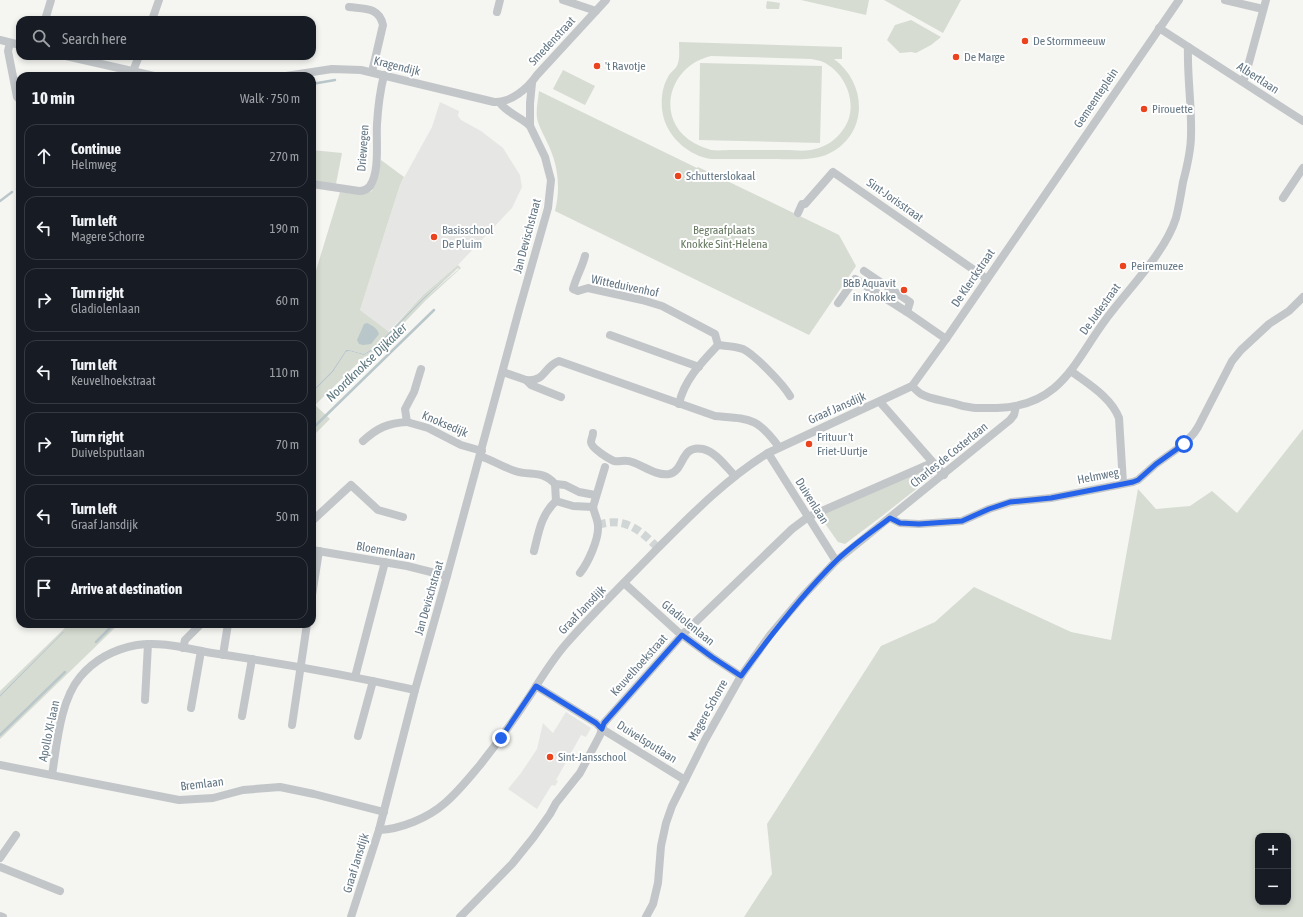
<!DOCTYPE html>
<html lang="en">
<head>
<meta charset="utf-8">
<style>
  body { margin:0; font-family:"Asap Condensed",sans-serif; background:#20242c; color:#f1f3f6 }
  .controls { position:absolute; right:12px; bottom:12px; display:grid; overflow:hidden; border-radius:8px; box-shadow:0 2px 6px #0003 }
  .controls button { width:36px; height:36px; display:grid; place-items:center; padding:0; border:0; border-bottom:1px solid #363941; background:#171b24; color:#f1f3f6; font:20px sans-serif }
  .stop { position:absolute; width:12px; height:12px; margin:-9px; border:3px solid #2563eb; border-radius:50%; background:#fff }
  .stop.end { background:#2563eb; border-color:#fff; box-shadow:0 1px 4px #0008 }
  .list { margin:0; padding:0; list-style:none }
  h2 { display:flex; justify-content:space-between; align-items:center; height:52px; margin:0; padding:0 16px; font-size:17px }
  h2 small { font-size:13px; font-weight:400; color:#9ea1a6 }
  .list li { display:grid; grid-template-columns:26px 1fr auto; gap:12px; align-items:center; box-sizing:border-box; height:64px; margin:0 8px 8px; padding:0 8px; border:1px solid #363941; border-radius:12px }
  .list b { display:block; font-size:15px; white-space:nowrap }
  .list p { margin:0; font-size:13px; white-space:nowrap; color:#9ea1a6 }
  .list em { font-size:13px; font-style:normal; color:#9ea1a6 }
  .icon { flex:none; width:22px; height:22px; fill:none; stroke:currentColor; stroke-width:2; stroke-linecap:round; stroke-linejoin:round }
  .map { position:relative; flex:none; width:1303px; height:917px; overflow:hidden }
  .search { position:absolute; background:#171b24; box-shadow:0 2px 6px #0003; left:16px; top:16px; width:300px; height:44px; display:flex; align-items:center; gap:10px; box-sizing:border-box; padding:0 14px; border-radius:12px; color:#9ea1a6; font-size:15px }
  .panel { position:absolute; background:#171b24; box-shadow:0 2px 6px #0003; left:16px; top:72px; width:300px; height:556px; border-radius:12px }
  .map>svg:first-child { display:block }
  .built { fill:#e6e7e5 }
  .green { fill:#d6dcd2; fill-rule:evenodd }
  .water { fill:#b9c6ca }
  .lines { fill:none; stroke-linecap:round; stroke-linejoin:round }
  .stream { stroke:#b9c6ca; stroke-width:2.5 }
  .minor-tunnel { stroke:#d0d5d6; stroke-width:8; stroke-dasharray:8 4; stroke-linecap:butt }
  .minor { stroke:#c2c6c9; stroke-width:8 }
  .route { stroke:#2563eb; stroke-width:5 }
  .poi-dot { fill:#ea431d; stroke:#fff; stroke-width:1.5 }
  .labels { text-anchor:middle; stroke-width:4; stroke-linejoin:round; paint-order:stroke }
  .street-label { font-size:12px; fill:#637684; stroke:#fff }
  .poi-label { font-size:12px; fill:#637684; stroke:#fff; text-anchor:start }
  .park-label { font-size:12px; fill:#687a62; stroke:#fff }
  .water-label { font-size:13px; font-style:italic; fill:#5f7981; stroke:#fff }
</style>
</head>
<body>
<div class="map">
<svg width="1303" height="917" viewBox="0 0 1303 917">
  <rect width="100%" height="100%" fill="#f5f5f1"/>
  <!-- built -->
  <g class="built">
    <path d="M440 102 459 111 458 116 461 120 481 131 503 148 520 175 522 187 512 208 458 265 423 295 388 332 360 310 400 185 432 127Z"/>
    <path d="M566 712 591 728 586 737 581 735 556 780 558 781 555 786 553 785 551 786 537 809 508 789 521 773 537 749 543 723 553 733Z"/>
  </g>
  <!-- green -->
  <g class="green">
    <path d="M801 0H869L866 15Z"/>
    <path d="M884 0H961L943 33Z"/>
    <path d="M767 1 780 3 779 9H767L766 7Z"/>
    <path d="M911 20 941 37 931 45 916 53 911 52 900 53 887 40 895 25Z"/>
    <path d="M679 42 842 47V59H834C869 85 868 137 826 155 809 161 789 159 772 159 757 159 743 159 729 159 723 159 717 159 711 159 690 156 670 139 664 119 660 105 661 88 669 75 672 71 677 68 678 63 680 57 679 48 679 42ZM711 56 811 59C815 60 819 60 823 62 848 74 860 109 842 131 836 140 825 147 815 149 806 152 794 150 784 150 767 150 750 150 733 150 726 150 718 151 711 150 706 148 699 146 694 143 654 120 668 66 711 56Z"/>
    <path d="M700 63 822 66 820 143 699 140Z"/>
    <path d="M563 70 595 86 585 105 553 89Z"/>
    <path d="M539 91 697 168 698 167 839 235 856 266 809 335 555 211C561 187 558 164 547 142 544 135 540 129 538 122 535 113 538 101 539 91Z"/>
    <path d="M312 150 342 153 336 184 312 181Z"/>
    <path d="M381 160 404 177 400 185 360 310 389 332 423 295 458 265 461 268 426 300 380 348 372 354 364 357 315 405 330 419 312 437V393L333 372 346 352 349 351 364 355 375 349 424 299 459 269 458 268 423 298 374 348 364 354 349 350H346L332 371 312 391V277H314L340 192C352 194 361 195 372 191Z"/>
    <path d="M1303 429V917H744L772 874 767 824 881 646 935 622 974 587 1071 632 1111 640 1138 489 1156 509 1190 506 1212 491 1237 513ZM1258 836H1288V902H1258Z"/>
    <path d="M930 469 934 475 882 516 845 544 838 542 819 515 920 471Z"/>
    <path d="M69 624H119L0 739V697L64 632 0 695V691Z"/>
  </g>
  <!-- water -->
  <g class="water">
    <path d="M458 268 424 299 375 349 364 355 349 351 346 352 333 372 312 393V391L332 371 346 350H349L364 354 374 348 423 298Z"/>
    <path d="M367 323C373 326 377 328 379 334L371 344 363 345 359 344 357 340 364 324Z"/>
    <path d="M63 632H64L0 697V695Z"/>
  </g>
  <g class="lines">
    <!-- stream -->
    <g class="stream">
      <path d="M312 84 335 80"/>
      <path d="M17 189 20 187"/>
      <path d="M0 201 12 192"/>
      <path d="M312 429 434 310"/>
      <path d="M96 642 114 624"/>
      <path d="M0 735 65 672"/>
    </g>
    <!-- minor-tunnel -->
    <path class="minor-tunnel" d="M598 525C625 516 641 531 658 548"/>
    <!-- minor -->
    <g class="minor">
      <path d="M563 0 596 11"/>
      <path d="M1225 0 1263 9"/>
      <path d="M349 7C365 9 379 7 383 25L372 72"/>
      <path d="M497 12 500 0"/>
      <path d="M45 20 51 0"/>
      <path d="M152 20 159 0"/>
      <path d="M1159 28 1303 121"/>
      <path d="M0 40 20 45"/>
      <path d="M10 43 8 51 17 97 20 100"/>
      <path d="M66 56 154 76"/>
      <path d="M133 71 139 56"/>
      <path d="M286 76 332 69 361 70 494 102C511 103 528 88 537 75L606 0"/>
      <path d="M1242 81 1245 77 1266 0"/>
      <path d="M500 103C507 113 521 117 530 126"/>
      <path d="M312 184 359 191C363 191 367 190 370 186 380 171 376 143 377 124 378 107 380 91 384 75"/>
      <path d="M1283 198 1303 168"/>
      <path d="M798 213 802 204H805L833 172 987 279"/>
      <path d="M585 256C582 268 576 277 573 289L578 291 588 288 642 300 662 306 715 334 718 345C702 362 684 380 679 404"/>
      <path d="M864 271 910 302 907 312"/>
      <path d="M838 303 855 279 907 312 946 339"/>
      <path d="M610 335 699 367"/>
      <path d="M718 345C726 346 735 346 743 349 755 355 783 384 790 396"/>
      <path d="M421 369 414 392 405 409 407 422 428 428 461 445 482 451"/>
      <path d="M1071 371C1088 384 1111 397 1119 418L1123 483"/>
      <path d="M503 372 526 380 531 385 561 397"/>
      <path d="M526 380C546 382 543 367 559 361L715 416C750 419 757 417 779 447"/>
      <path d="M912 386C915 389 918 392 921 394 929 399 946 401 956 404 969 409 983 408 997 408 1066 406 1076 355 1113 310 1134 283 1166 250 1176 218 1179 206 1181 194 1183 182 1187 167 1191 151 1191 135 1192 106 1187 77 1188 47"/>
      <path d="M880 402 944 475"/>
      <path d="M593 433C593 436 591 439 591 442 591 448 609 459 614 461 620 462 626 459 632 462 644 466 656 476 669 474 685 471 680 444 703 449 716 452 726 467 735 476"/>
      <path d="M363 441C377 428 388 423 407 422"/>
      <path d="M768 453 836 561"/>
      <path d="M480 456C492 460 503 467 515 471 531 476 543 470 555 484L556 501"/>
      <path d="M555 484 565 485 579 492 595 495"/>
      <path d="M556 501 573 506 593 507"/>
      <path d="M593 507 605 467"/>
      <path d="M890 518 900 523 919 524 962 521 989 509 1011 502 1051 498 1133 482 1138 480 1156 464 1184 444 1194 433 1198 427 1232 361 1241 350 1269 324 1289 311 1303 297"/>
      <path d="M312 521 351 485 378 510 403 517"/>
      <path d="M312 550 407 566 447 576"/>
      <path d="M534 551C539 531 541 515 556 501"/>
      <path d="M580 573C588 563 599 539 598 526 598 520 594 513 593 507"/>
      <path d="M624 583 678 632 712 657 741 676"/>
      <path d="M312 595 319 551"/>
      <path d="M183 648 185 640 201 624"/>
      <path d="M223 655 228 624"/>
      <path d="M355 677 385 562"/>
      <path d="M536 686 596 723 602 729 685 780"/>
      <path d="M145 700 148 644"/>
      <path d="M191 708 201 651"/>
      <path d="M242 716 252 659"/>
      <path d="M292 725 307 624"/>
      <path d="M358 736 373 681"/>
      <path d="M0 765 179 800 213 798 243 790 280 787 314 794 384 812"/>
      <path d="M52 775C57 744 60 701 80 677 95 659 115 649 137 645 162 641 188 649 212 653 280 663 348 675 415 690"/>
      <path d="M379 830C401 829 428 818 445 803 458 792 469 778 480 765 499 741 516 717 533 691 543 675 553 659 566 644 594 612 626 581 656 550 691 515 726 479 768 453L912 386 946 339 1179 0"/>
      <path d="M0 858 16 835"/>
      <path d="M0 867 60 891"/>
      <path d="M0 916 3 917"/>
      <path d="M351 917 379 830 415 690 447 576 519 310 548 208 551 180 547 165 545 157 530 126V103L532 83"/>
      <path d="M460 917 512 864 533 838 550 814 556 803 580 773 600 735 604 723 682 635 792 529 808 517 932 463"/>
      <path d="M646 917 653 904 658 883 661 846 666 823 672 806 705 740 741 676 770 635 803 596 836 561 1010 420 1014 415 1016 406"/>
    </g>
  </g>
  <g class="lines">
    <!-- route -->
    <path class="route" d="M501 738 536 686 596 723 602 729 604 723 682 635 712 657 741 676C770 636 800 597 835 562 851 546 872 532 890 518L900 523 919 524 962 521 989 509 1010 502 1051 498 1133 482 1138 480 1156 464 1184 444"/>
  </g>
  <!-- markers -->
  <g class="poi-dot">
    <circle cx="1025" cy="41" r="4"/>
    <circle cx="956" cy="57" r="4"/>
    <circle cx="597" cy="66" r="4"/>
    <circle cx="1144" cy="109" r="4"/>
    <circle cx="678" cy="176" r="4"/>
    <circle cx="434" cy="237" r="4"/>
    <circle cx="1123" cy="266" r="4"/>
    <circle cx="904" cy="290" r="4"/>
    <circle cx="809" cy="444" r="4"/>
    <circle cx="550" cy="757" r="4"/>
  </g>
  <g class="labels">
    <!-- street labels -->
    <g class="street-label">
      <text transform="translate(552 41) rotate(-47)" y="4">Smedenstraat</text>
      <text transform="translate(397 66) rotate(14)" y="4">Kragendijk</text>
      <text transform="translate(1258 78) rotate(33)" y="4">Albertlaan</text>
      <text transform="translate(1096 98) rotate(-56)" y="4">Gemeenteplein</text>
      <text transform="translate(363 148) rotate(-86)" y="4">Driewegen</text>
      <text transform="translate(895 200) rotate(35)" y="4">Sint-Jorisstraat</text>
      <text transform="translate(527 236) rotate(-75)" y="4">Jan Devischstraat</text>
      <text transform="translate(973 278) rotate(-56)" y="4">De Klerckstraat</text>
      <text transform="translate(625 286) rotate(12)" y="4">Witteduivenhof</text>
      <text transform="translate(1100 309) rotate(-54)" y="4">De Judestraat</text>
      <text transform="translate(837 408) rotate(-24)" y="4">Graaf Jansdijk</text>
      <text transform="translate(445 424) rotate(23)" y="4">Knoksedijk</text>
      <text transform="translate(949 455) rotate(-39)" y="4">Charles de Costerlaan</text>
      <text transform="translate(1098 476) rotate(-11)" y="4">Helmweg</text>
      <text transform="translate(812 501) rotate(58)" y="4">Duivenlaan</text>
      <text transform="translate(386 551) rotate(10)" y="4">Bloemenlaan</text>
      <text transform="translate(429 598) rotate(-74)" y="4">Jan Devischstraat</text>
      <text transform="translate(582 610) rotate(-46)" y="4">Graaf Jansdijk</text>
      <text transform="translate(688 623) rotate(39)" y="4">Gladiolenlaan</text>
      <text transform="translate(639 665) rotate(-48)" y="4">Keuvelhoekstraat</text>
      <text transform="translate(708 710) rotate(-61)" y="4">Magere Schorre</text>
      <text transform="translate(49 731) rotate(-78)" y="4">Apollo XI-laan</text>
      <text transform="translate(647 742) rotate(32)" y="4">Duivelsputlaan</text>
      <text transform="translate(202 784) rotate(-7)" y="4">Bremlaan</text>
      <text transform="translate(356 863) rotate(-73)" y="4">Graaf Jansdijk</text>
    </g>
    <!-- poi labels -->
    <g class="poi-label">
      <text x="1033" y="45">De Stormmeeuw</text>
      <text x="964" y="61">De Marge</text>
      <text x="605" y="70">'t Ravotje</text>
      <text x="1152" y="113">Pirouette</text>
      <text x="686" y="180">Schutterslokaal</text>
      <text x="442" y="234">Basisschool<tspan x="442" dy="14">De Pluim</tspan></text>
      <text x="1131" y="270">Peiremuzee</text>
      <text x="896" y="287" text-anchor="end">B&amp;B Aquavit<tspan x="896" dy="14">in Knokke</tspan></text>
      <text x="817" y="441">Frituur 't<tspan x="817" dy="14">Friet-Uurtje</tspan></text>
      <text x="558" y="761">Sint-Jansschool</text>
    </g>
    <!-- park labels -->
    <g class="park-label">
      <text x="724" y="234">Begraafplaats<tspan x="724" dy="14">Knokke Sint-Helena</tspan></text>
    </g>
    <!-- water labels -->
    <g class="water-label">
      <text transform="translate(366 362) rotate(-44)" y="5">Noordknokse Dijkader</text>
    </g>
  </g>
</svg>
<div class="controls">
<button>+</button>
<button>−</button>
</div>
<div class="stop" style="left:1184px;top:444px"></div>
<div class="stop end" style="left:501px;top:738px"></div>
<div class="search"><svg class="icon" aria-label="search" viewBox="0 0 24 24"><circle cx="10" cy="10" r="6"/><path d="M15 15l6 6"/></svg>Search here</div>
<section class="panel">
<h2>10 min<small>Walk · 750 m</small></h2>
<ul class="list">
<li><svg class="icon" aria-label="ahead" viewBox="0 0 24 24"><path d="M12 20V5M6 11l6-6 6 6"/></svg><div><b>Continue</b><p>Helmweg</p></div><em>270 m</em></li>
<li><svg class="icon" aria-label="left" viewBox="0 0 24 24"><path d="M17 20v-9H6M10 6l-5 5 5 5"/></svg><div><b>Turn left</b><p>Magere Schorre</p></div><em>190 m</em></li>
<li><svg class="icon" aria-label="right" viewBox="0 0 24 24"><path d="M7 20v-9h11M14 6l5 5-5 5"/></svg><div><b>Turn right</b><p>Gladiolenlaan</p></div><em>60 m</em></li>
<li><svg class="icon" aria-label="left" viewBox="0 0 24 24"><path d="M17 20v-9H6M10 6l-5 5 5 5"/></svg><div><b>Turn left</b><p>Keuvelhoekstraat</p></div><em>110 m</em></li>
<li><svg class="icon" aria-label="right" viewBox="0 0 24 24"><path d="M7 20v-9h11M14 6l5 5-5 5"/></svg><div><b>Turn right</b><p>Duivelsputlaan</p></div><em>70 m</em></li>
<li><svg class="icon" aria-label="left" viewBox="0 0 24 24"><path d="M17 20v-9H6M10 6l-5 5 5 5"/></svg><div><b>Turn left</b><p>Graaf Jansdijk</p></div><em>50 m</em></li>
<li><svg class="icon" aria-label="arrive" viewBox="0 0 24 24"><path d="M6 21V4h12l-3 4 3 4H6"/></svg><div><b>Arrive at destination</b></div></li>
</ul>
</section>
</div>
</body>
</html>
